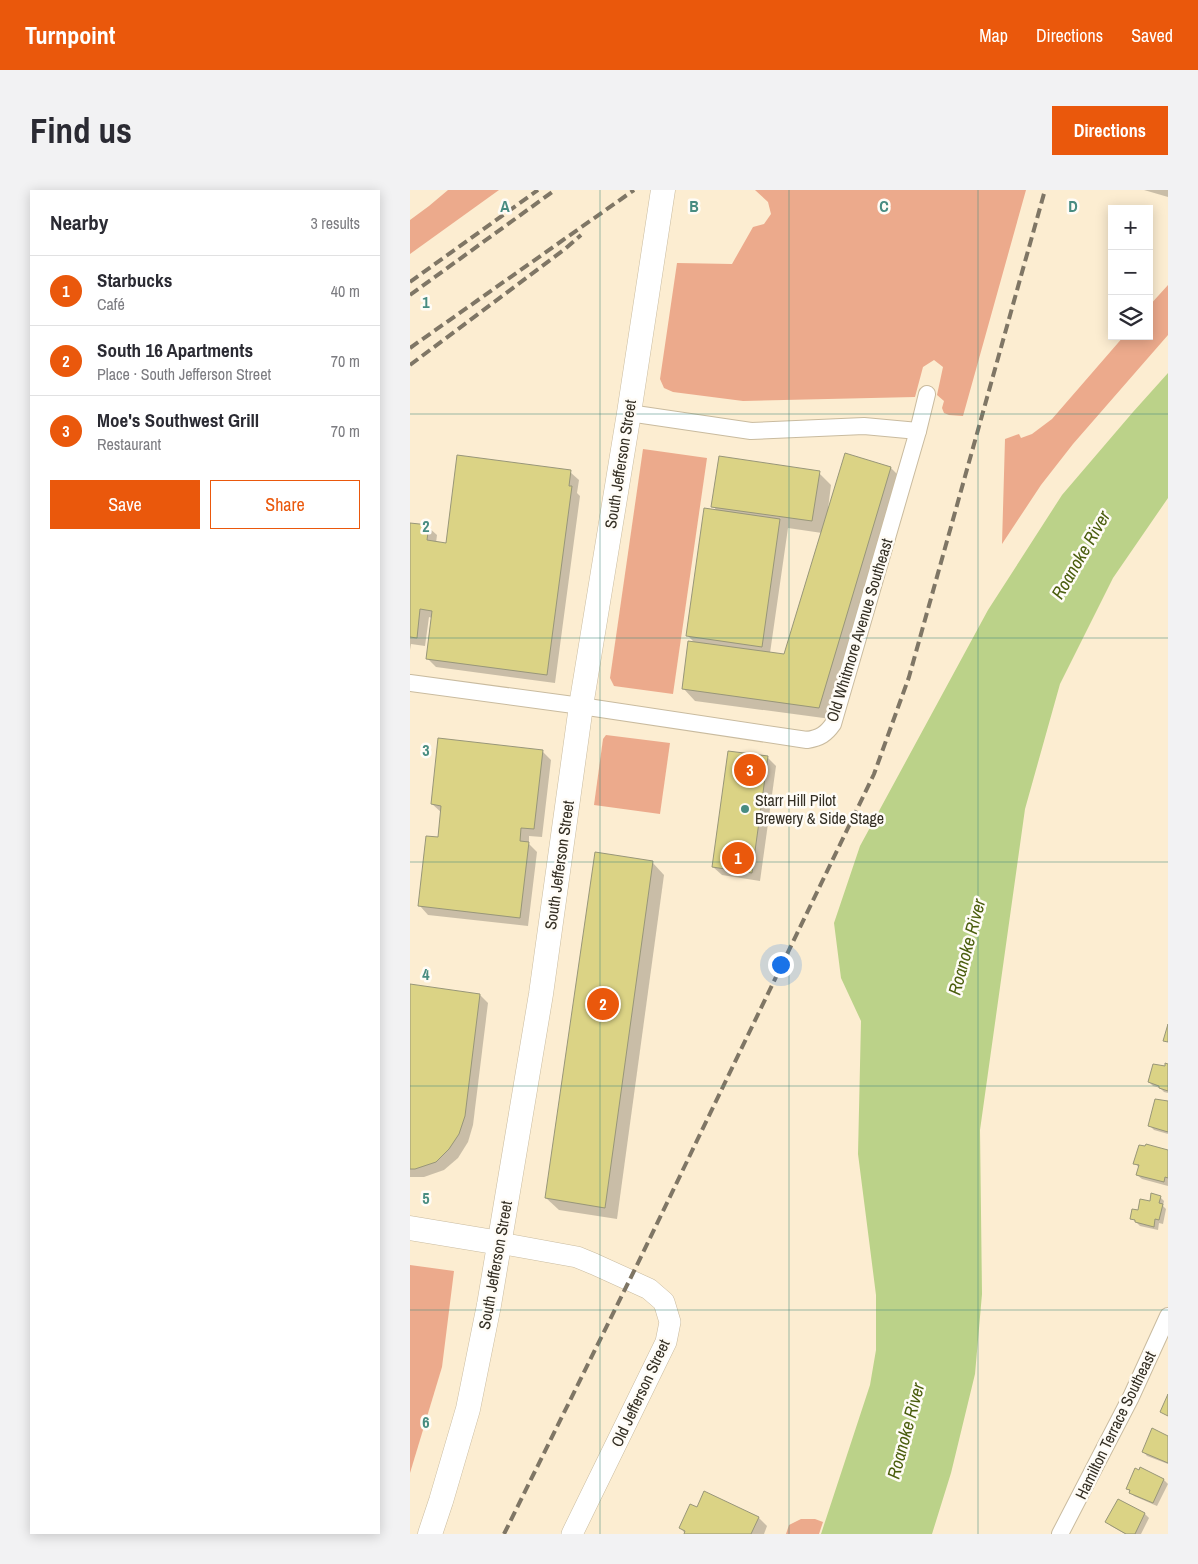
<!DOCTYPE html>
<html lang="en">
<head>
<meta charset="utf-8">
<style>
  body { margin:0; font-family:"Archivo Narrow",sans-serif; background:#f2f2f3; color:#2b2b33 }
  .controls { position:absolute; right:15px; top:15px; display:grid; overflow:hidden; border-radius:0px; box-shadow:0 2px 12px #0003 }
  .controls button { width:45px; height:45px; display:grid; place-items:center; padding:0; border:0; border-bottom:1px solid #e1e1e2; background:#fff; color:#2b2b33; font:25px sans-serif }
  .you { position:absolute; left:370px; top:774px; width:18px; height:18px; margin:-12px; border:4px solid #fff; border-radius:50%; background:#1a73e8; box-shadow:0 0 0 8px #1a73e833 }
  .badge { display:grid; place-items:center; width:32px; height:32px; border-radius:50%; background:#ea580c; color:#fff; font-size:16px; font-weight:700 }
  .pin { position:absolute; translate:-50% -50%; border:2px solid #fff; box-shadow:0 1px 5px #0006 }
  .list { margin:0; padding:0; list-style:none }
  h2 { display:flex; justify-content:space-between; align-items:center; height:65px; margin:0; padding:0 20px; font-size:21px }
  h2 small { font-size:16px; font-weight:400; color:#7c7c81 }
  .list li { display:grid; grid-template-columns:32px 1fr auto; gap:15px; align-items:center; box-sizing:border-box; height:70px; padding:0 20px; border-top:1px solid #e1e1e2 }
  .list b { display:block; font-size:19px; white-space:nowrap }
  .list p { margin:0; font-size:16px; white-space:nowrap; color:#7c7c81 }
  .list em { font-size:16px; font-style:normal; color:#7c7c81 }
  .actions { display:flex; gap:10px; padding:15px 20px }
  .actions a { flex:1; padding:11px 0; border:1px solid #ea580c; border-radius:0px; text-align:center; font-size:18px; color:#ea580c }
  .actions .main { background:#ea580c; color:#fff }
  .icon { flex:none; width:28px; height:28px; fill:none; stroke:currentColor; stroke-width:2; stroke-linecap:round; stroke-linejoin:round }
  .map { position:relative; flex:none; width:758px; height:1344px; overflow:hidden; border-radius:0px }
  header { display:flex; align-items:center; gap:30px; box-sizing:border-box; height:70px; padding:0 25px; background:#ea580c; color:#fff }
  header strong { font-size:24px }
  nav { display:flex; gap:28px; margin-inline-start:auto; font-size:18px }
  .intro { display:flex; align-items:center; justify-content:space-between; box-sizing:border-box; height:120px; padding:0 30px }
  h1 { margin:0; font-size:35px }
  .button { padding:12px 22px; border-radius:0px; background:#ea580c; color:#fff; font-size:18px; font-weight:700 }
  main { display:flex; gap:30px; padding:0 30px }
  aside { flex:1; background:#fff; border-radius:0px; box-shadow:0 2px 12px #0003 }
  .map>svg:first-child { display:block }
  .green { fill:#ecaa8c }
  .water { fill:#bbd289 }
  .shadow { fill:#0003; fill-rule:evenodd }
  .building { fill:#dbd385; stroke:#989679 }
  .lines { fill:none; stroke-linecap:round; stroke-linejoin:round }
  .minor-casing { stroke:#c9bb9f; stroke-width:18 }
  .tertiary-casing { stroke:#c9bb9f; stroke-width:22 }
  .secondary-casing { stroke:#c9bb9f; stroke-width:25 }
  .minor { stroke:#fff; stroke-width:16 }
  .tertiary { stroke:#fff; stroke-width:21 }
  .secondary { stroke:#fff; stroke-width:24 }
  .rail { stroke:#7f7665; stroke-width:4; stroke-dasharray:10 5; stroke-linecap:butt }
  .grid { fill:none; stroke:#488c81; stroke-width:1; stroke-opacity:0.55 }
  .poi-dot { fill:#488c81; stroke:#fffcf6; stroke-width:2 }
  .labels { text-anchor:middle; stroke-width:5; stroke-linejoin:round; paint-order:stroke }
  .street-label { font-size:16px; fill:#342f24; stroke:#fffcf6 }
  .poi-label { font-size:16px; fill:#342f24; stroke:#fffcf6; text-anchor:start }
  .water-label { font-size:18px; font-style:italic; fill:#4b5e0e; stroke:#fffcf6 }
  .grid-label { font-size:16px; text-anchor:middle; font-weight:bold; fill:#488c81; stroke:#fffcf6; stroke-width:5; stroke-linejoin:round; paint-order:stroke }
</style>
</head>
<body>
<header>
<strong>Turnpoint</strong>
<nav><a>Map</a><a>Directions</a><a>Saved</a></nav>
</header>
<div class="intro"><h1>Find us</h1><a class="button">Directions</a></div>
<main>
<aside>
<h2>Nearby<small>3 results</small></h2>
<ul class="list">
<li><span class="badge">1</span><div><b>Starbucks</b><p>Café</p></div><em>40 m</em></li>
<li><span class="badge">2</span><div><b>South 16 Apartments</b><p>Place · South Jefferson Street</p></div><em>70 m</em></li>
<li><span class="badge">3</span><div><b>Moe's Southwest Grill</b><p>Restaurant</p></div><em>70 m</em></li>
</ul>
<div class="actions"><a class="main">Save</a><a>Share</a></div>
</aside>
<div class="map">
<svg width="758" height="1344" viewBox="0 0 758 1344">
  <rect width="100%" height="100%" fill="#fcedd1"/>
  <!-- green -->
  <g class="green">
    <path d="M38 0H89L0 64V30L19 16Z"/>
    <path d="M345 0H616L553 226 539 225 534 223 532 218 534 211 527 205 533 177 524 170 513 177 505 207 333 211 263 202 254 198 250 189 267 73 322 74 343 37 354 34 361 24 358 12Z"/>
    <path d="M758 95V145L663 254 631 295 592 354 595 249 609 244 611 248 622 244 642 229 714 146H739V116Z"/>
    <path d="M233 259 297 268 263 504 204 496 200 488Z"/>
    <path d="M196 545 260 553 250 624 184 615 193 549Z"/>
    <path d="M0 1075 44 1081 32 1177 0 1283Z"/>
    <path d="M391 1329H405L413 1332 409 1344H376L379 1335Z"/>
  </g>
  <!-- water -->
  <path class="water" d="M758 183V308L703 388 650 494 615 619 570 940 572 1104 565 1184 541 1283 522 1344H411L460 1195 466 1160V1105L448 964 451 831 431 788 424 733 450 656 578 420 652 305 723 222Z"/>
  <!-- shadow -->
  <g class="shadow">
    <path d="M734 0H758V7Z"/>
    <path d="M481 278 493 290 421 529 285 511 273 498 285 453 277 445 308 322 303 316 409 283 421 295 418 319 419 320ZM378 338 412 343 375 465 360 463Z"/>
    <path d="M160 282 169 290 167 303 170 306 145 493 26 477 17 468 22 428 19 427 15 456 1 454 0 460V334L18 337 27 345 26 353 37 354Z"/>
    <path d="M132 561 141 570 132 647 119 646V654L127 662 118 736 18 725 10 716 29 648 32 623 22 614Z"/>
    <path d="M357 567 366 576 350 691 312 685 303 677Z"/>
    <path d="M242 672 254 685 207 1029 149 1020 136 1008Z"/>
    <path d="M0 796 70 805 78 813 63 935 58 952 48 968 34 980 14 987H0Z"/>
    <path d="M758 875V903L754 902 750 898 743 896 739 892Z"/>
    <path d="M758 914V944L744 940 739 935Z"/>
    <path d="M736 958 758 961V996L732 989 727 985 729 978 725 973Z"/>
    <path d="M750 1007 754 1011 753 1016 756 1019 753 1034 749 1033 748 1040 730 1036 722 1028 729 1021Z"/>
    <path d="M758 1247V1274L737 1266 733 1261Z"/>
    <path d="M731 1279 754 1290 758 1294 747 1316 724 1306 717 1298Z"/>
    <path d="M708 1311 735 1324 739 1328 731 1344H715L701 1336 697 1332Z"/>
    <path d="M349 1328 357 1336 354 1344H275L271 1338Z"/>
  </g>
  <!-- building -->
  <g class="building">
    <path d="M435 263 481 277 409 518 272 499 278 451 374 464Z"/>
    <path d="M47 265 161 280 159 296H162L137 485 16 469 22 421 10 419 7 448 0 447V333L19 335 17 350 36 353Z"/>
    <path d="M309 266 410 281 402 331 301 317Z"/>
    <path d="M294 318 370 329 352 457 276 446Z"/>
    <path d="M28 548 133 560 124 639 111 638 110 651 119 652 110 728 8 716 16 646 28 647 31 616 21 614Z"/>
    <path d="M318 561 358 566 342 683 302 677Z"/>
    <path d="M185 662 243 671 195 1018 135 1008Z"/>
    <path d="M0 794 70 804 55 926 49 944 39 959 26 972 5 979H0Z"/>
    <path d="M758 834V852L753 851Z"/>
    <path d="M755 873 758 874V901L749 898V896L738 892 743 874 755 876Z"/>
    <path d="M745 909 758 911V942L738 936Z"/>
    <path d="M736 954 758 960V988L755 987 754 992 726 985 729 975 723 974 729 955 735 956Z"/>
    <path d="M741 1003 751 1006 749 1013 753 1014 749 1030 745 1029 744 1037 725 1032V1030L720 1029 722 1019 728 1020 730 1009 740 1011Z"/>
    <path d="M758 1204V1226L750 1222Z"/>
    <path d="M742 1238 758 1246V1273L732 1262Z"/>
    <path d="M730 1277 754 1289 743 1313 719 1303 720 1300 716 1299 725 1278 729 1280Z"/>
    <path d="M294 1301 349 1327 341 1344H274L275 1341 269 1338 280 1314 287 1317Z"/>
    <path d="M708 1309 735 1323 725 1344H716L695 1332Z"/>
  </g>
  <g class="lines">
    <defs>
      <g id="minor">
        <path d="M219 223 341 241 454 236 508 241"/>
        <path d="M0 493 171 516 397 550C410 548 416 544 423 534L508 241 517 204"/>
        <path d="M650 1344 721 1207 758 1126"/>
      </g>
      <path id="tertiary" d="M90 1053 167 1067 184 1074 239 1099 254 1112 260 1132 256 1152 162 1344"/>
      <g id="secondary">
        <path d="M0 1038 90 1053"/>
        <path d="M20 1344 31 1311 58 1219 79 1115 131 804 171 516 219 223 253 0"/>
      </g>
    </defs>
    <!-- minor casing -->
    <use href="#minor" class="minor-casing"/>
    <!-- tertiary casing -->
    <use href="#tertiary" class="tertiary-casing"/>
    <!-- secondary casing -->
    <use href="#secondary" class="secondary-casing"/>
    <!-- minor -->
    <use href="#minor" class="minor"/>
    <!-- tertiary -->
    <use href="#tertiary" class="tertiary"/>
    <!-- secondary -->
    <use href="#secondary" class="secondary"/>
    <!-- rail -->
    <g class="rail">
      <path d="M0 92 128 0"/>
      <path d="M0 105 145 0"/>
      <path d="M0 158 224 0"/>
      <path d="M0 175 155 59 171 45"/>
      <path d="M94 1344 226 1077 464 584 499 487 635 0"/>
    </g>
  </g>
  <!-- grid -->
  <path class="grid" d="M190 0V1344M379 0V1344M568 0V1344M0 224H758M0 448H758M0 672H758M0 896H758M0 1120H758"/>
  <!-- markers -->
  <circle class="poi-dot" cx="335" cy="619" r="5"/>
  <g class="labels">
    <!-- street labels -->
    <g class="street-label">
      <text transform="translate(210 274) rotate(-81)" y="6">South Jefferson Street</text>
      <text transform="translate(449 440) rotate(-73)" y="6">Old Whitmore Avenue Southeast</text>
      <text transform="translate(149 675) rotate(-82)" y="6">South Jefferson Street</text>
      <text transform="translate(85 1075) rotate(-80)" y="6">South Jefferson Street</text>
      <text transform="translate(230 1203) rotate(-65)" y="6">Old Jefferson Street</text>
      <text transform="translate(705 1235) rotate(-64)" y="6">Hamilton Terrace Southeast</text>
    </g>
    <!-- poi labels -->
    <g class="poi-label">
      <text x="345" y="616">Starr Hill Pilot<tspan x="345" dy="18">Brewery &amp; Side Stage</tspan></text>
    </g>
    <!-- water labels -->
    <g class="water-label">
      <text transform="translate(671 365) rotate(-60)" y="6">Roanoke River</text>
      <text transform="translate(557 757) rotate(-75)" y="6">Roanoke River</text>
      <text transform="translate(496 1241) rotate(-75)" y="6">Roanoke River</text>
    </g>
  </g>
  <g class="grid-label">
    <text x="95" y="22">A</text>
    <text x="284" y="22">B</text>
    <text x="474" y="22">C</text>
    <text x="663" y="22">D</text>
    <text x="16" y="118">1</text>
    <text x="16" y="342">2</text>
    <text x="16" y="566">3</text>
    <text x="16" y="790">4</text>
    <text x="16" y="1014">5</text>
    <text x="16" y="1238">6</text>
  </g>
</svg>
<div class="controls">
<button>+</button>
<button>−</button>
<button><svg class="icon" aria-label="layers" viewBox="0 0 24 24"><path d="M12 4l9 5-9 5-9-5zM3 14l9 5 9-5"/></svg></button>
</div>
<div class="you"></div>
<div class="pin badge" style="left:328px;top:668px">1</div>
<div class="pin badge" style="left:193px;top:814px">2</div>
<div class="pin badge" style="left:340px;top:580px">3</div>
</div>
</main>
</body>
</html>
